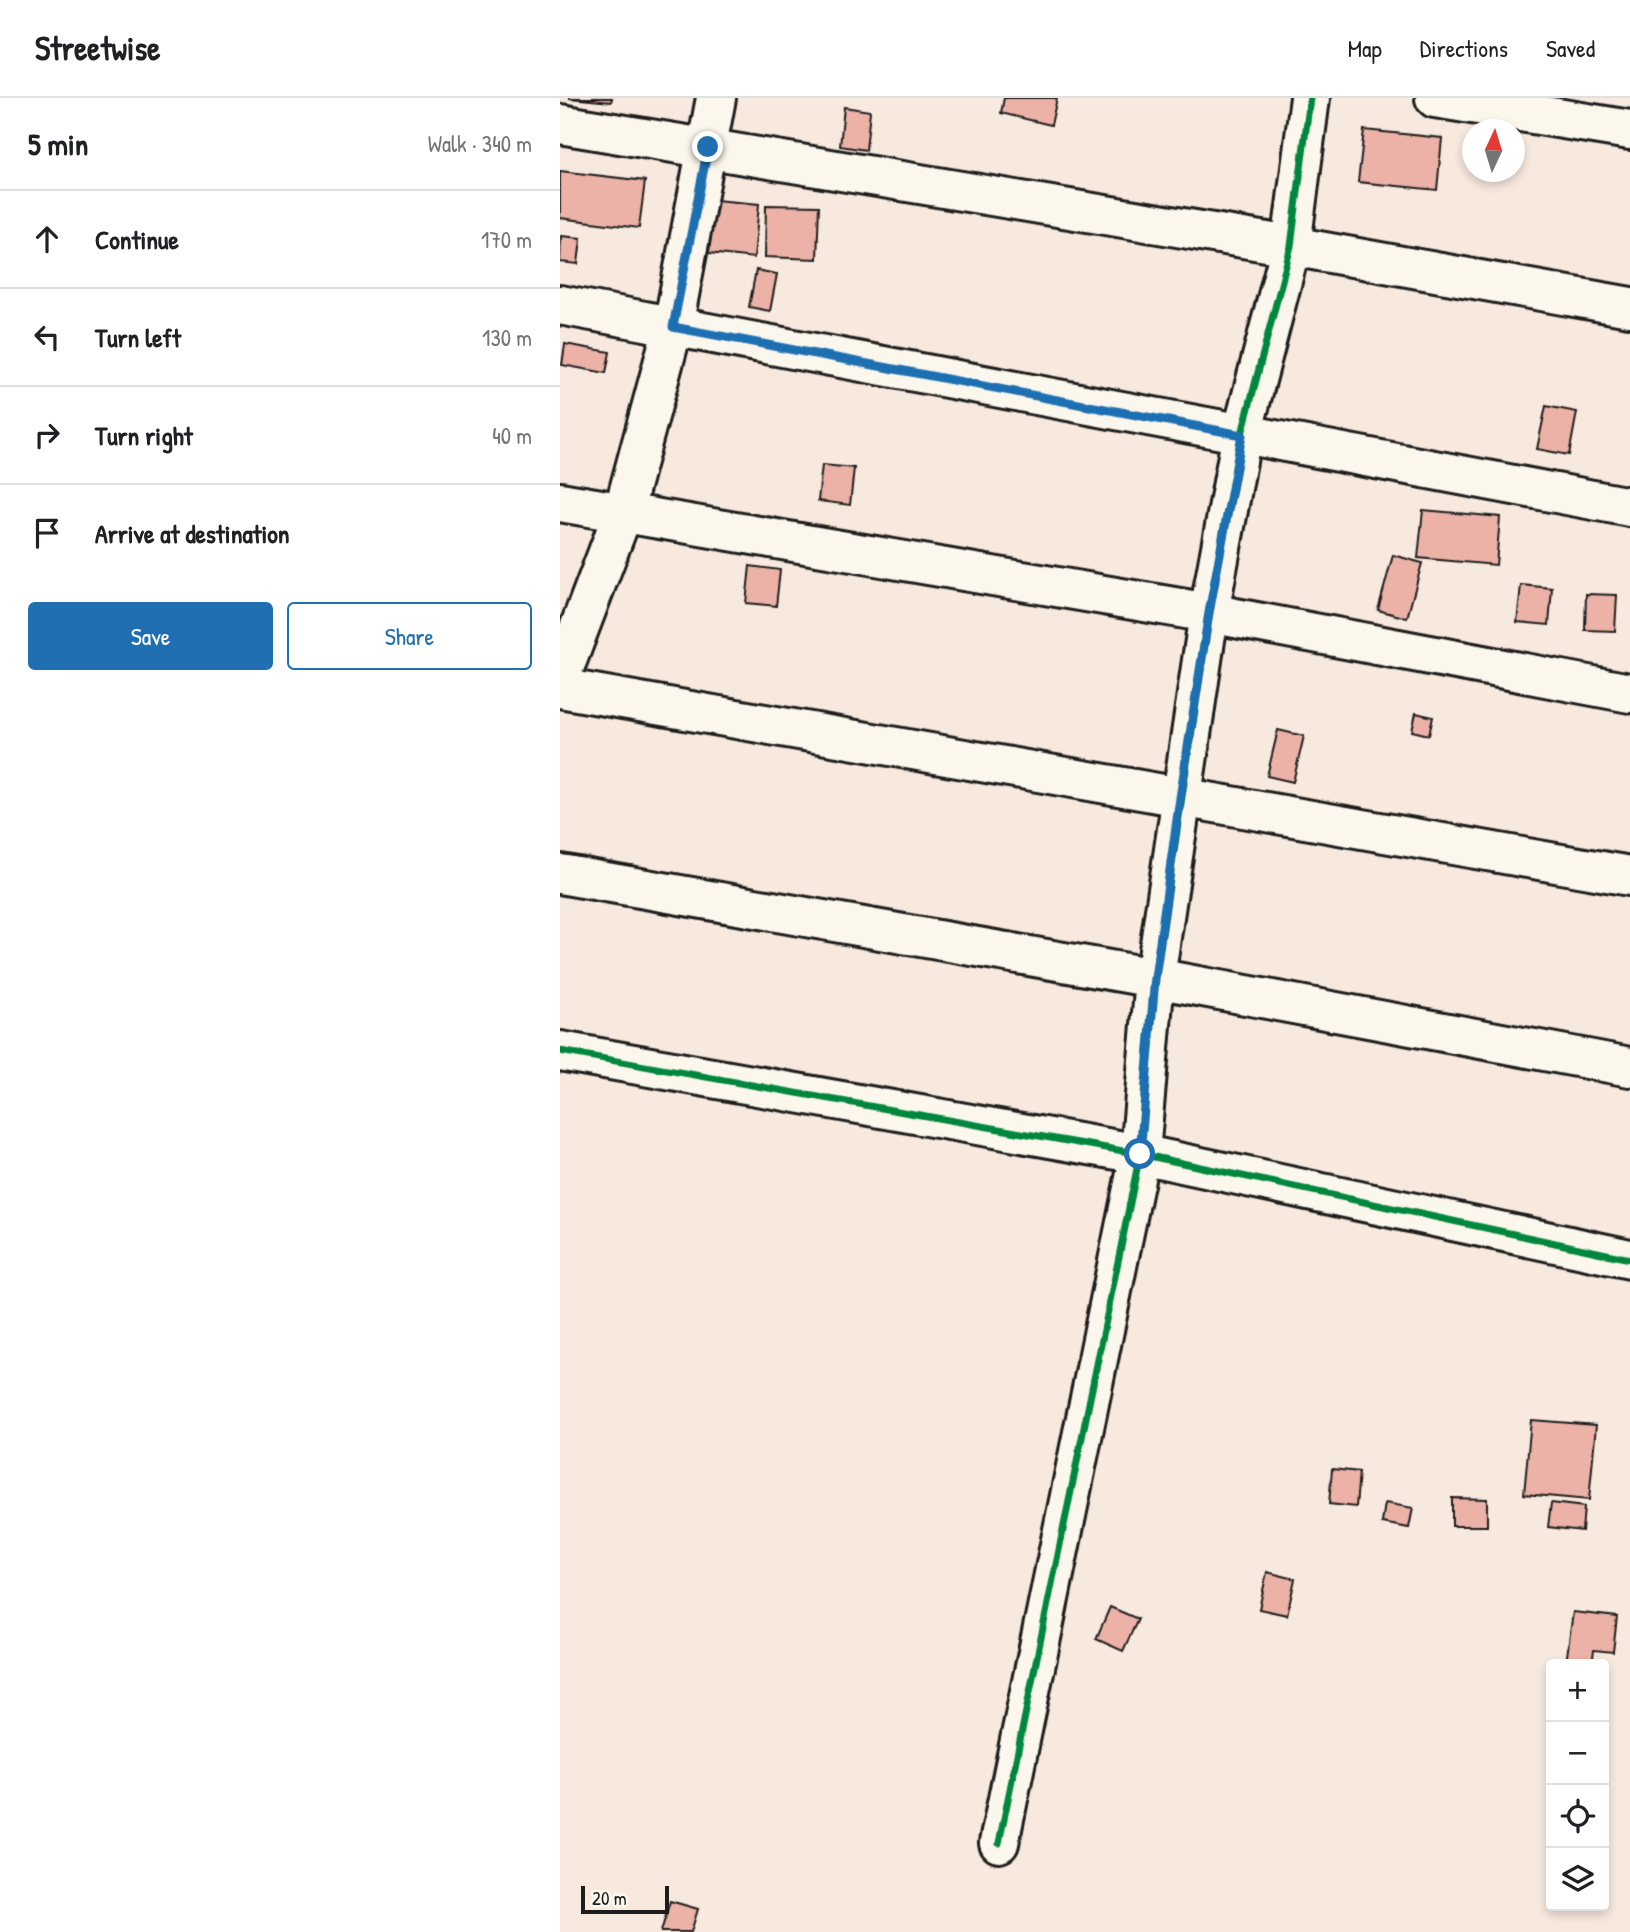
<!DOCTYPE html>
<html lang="en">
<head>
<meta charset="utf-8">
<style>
  body { margin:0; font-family:"Patrick Hand",sans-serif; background:#f6f6f6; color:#202124 }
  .controls { position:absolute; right:21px; bottom:21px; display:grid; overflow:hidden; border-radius:7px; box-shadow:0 4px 10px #0003 }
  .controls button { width:63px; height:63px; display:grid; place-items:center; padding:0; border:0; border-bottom:2px solid #e0e0e0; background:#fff; color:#202124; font:35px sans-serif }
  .compass { position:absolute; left:902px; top:21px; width:63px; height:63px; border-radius:50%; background:#fff; box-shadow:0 4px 10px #0003; rotate:4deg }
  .scale { position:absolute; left:21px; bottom:18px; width:88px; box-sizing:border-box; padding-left:7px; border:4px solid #1c1c1c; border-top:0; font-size:19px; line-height:24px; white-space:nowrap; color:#1c1c1c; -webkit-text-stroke:5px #fbf7ec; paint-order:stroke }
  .stop { position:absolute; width:21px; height:21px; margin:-16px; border:5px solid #1f6fb2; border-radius:50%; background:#fff }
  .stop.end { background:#1f6fb2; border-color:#fff; box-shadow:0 2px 7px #0008 }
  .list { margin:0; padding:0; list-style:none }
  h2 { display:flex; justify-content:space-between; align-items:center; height:91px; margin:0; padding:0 28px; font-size:30px }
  h2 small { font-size:23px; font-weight:400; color:#757577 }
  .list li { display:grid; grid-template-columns:46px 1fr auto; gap:21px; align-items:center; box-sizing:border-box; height:98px; padding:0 28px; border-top:2px solid #e0e0e0 }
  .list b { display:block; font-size:26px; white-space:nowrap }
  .list em { font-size:23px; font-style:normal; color:#757577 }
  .actions { display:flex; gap:14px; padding:21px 28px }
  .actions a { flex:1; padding:16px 0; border:2px solid #1f6fb2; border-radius:7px; text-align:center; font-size:24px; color:#1f6fb2 }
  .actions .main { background:#1f6fb2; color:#fff }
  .icon { flex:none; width:38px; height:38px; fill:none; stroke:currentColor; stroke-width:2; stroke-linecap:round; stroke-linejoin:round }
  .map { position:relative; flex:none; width:1070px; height:1834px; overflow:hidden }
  header { display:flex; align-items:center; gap:42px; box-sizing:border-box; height:98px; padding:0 35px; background:#fff; border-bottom:2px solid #e0e0e0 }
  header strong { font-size:33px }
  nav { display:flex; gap:38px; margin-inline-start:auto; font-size:24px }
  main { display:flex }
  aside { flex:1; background:#fff }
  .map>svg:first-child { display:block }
  .building { fill:#ecb2a7; stroke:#1c1c1c; stroke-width:2 }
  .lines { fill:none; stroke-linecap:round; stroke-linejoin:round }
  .minor-casing { stroke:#1c1c1c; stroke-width:44 }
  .minor { stroke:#fbf7ec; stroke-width:38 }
  .cycleway-casing { stroke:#fbf7ec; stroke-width:11 }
  .cycleway { stroke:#00873e; stroke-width:7 }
  .route { stroke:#1f6fb2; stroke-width:9 }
</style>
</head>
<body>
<header>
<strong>Streetwise</strong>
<nav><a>Map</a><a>Directions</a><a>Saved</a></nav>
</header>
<main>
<aside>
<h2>5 min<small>Walk · 340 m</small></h2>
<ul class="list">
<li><svg class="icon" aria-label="ahead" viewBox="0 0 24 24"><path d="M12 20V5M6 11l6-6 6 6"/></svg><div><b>Continue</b></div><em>170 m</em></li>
<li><svg class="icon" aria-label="left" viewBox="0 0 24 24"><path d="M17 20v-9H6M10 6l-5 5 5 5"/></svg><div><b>Turn left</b></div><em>130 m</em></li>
<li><svg class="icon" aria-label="right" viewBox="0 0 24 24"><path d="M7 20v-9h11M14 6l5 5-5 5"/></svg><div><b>Turn right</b></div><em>40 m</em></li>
<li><svg class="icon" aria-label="arrive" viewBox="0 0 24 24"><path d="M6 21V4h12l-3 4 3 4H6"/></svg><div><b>Arrive at destination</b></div></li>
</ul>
<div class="actions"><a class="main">Save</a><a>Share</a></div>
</aside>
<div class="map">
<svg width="1070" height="1834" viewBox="0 0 1070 1834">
  <rect width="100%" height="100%" fill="#f8e9de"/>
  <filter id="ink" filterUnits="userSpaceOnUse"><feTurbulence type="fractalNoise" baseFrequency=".0143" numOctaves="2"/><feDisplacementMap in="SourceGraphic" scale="14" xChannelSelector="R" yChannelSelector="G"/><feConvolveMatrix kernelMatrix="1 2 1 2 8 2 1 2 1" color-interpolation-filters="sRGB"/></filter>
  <g filter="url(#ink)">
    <!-- building -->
    <g class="building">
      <path d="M9 0H52L51 4Z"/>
      <path d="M444 0H497L491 27 441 15Z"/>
      <path d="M284 9 310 13 306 52 280 48Z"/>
      <path d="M804 32 882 40 877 92 798 84Z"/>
      <path d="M0 73 85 83 79 130 0 120Z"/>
      <path d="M155 102 199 106 194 160 149 155Z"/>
      <path d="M206 107 259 108 257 161 205 159Z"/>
      <path d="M1 138 21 140 18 166 0 164Z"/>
      <path d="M196 172 217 176 210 213 189 209Z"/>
      <path d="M5 246 50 254 46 275 2 267Z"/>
      <path d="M986 308 1017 314 1009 357 977 351Z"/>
      <path d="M262 367 294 370 290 407 258 403Z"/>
      <path d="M863 412 940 419 936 467 858 460Z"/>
      <path d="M833 457 862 465 847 520 818 512Z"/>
      <path d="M190 468 220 472 216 508 186 505Z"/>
      <path d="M961 487 992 490 989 527 957 524Z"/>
      <path d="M1026 496 1057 497 1055 533 1025 532Z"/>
      <path d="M856 615 873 619 869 637 852 633Z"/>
      <path d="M718 632 744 638 733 684 707 678Z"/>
      <path d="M971 1322 1036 1327 1029 1402 964 1396Z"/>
      <path d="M772 1371 799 1374 796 1409 769 1406Z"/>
      <path d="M892 1400 927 1401V1428H892Z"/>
      <path d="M825 1405 853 1410 849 1430 822 1425Z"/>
      <path d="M991 1405 1024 1409 1022 1433 988 1429Z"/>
      <path d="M707 1474 735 1481 727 1517 699 1511Z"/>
      <path d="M550 1509 578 1521 563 1553 536 1541Z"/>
      <path d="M1013 1514 1057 1519 1053 1554 1034 1552 1032 1566 1006 1565Z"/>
      <path d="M110 1803 138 1811 131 1834H101Z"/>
    </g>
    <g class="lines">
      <defs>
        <g id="minor">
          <path d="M875 0 1070 32"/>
          <path d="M0 26 731 148 1070 209"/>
          <path d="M0 207 1070 409"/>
          <path d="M0 404 649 515 1070 595"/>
          <path d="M0 581 63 415 113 229 156 0"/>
          <path d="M0 590 1070 778"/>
          <path d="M0 776 595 880 1070 969"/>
          <path d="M0 953 580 1056 1070 1161"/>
          <path d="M439 1745 580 1056 595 880 649 515 682 336 731 148 750 0"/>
        </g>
      </defs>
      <!-- minor casing -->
      <use href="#minor" class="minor-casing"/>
      <!-- minor -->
      <use href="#minor" class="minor"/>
      <defs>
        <g id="cycleway">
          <path d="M0 953 580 1056 1070 1161"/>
          <path d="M439 1745 580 1056 595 880 649 515 682 336 731 148 750 0"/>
        </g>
      </defs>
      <!-- cycleway casing -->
      <use href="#cycleway" class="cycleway-casing"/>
      <!-- cycleway -->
      <use href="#cycleway" class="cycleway"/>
    </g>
  </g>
  <g class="lines" filter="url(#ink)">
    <!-- route -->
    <path class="route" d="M148 49 113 229 682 337 649 515 620 700 595 880 580 1056"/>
  </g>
</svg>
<div class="controls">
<button>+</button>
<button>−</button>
<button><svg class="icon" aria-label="locate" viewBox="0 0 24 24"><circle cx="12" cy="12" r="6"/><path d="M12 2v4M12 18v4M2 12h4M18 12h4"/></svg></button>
<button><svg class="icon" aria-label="layers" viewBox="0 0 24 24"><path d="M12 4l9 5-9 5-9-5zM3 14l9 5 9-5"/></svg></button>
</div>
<svg class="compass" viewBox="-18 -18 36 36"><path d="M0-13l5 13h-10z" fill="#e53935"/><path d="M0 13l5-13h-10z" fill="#757577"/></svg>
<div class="scale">20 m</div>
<div class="stop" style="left:580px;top:1056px"></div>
<div class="stop end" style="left:148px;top:49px"></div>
</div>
</main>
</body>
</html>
